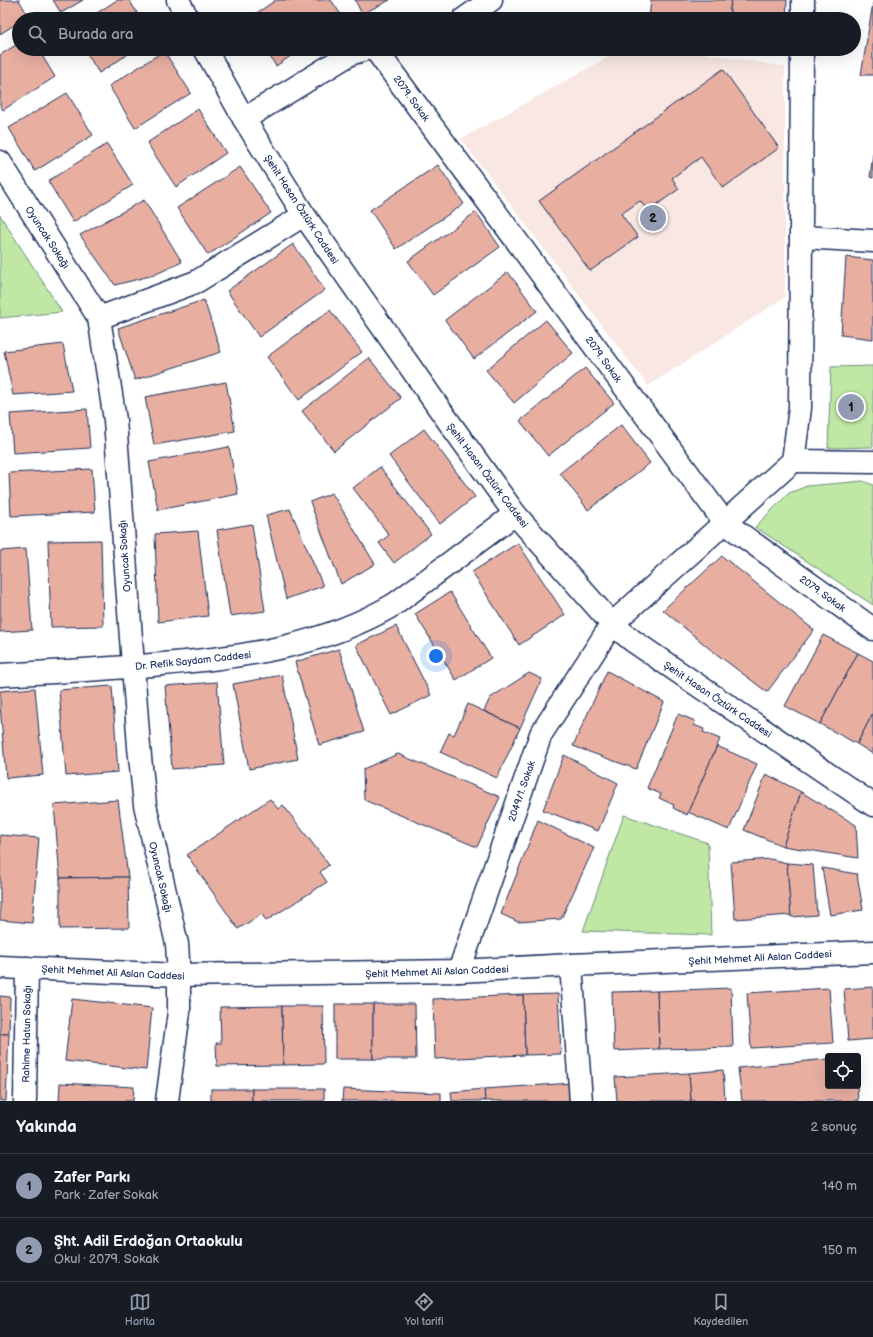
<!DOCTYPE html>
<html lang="tr">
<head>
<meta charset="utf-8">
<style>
  body { margin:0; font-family:"Balsamiq Sans",sans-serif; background:#20242c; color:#f1f3f6 }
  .controls { position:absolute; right:12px; bottom:12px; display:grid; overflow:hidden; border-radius:4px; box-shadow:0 4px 16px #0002 }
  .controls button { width:36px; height:36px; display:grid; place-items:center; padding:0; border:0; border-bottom:1px solid #363941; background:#171b24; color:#f1f3f6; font:20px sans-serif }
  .you { position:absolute; left:436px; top:656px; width:14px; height:14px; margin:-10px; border:3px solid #fff; border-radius:50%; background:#1a73e8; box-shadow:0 0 0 6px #1a73e833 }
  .badge { display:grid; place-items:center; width:26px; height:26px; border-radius:50%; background:#919bb2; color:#111; font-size:13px; font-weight:700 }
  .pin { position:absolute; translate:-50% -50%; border:2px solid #fff; box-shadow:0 1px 4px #0006 }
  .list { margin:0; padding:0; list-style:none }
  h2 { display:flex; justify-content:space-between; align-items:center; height:52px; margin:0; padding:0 16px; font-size:17px }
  h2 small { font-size:13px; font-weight:400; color:#9ea1a6 }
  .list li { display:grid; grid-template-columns:26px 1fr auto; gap:12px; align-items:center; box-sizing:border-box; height:64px; padding:0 16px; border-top:1px solid #363941 }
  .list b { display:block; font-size:15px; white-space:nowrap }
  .list p { margin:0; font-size:13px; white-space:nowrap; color:#9ea1a6 }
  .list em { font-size:13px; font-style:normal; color:#9ea1a6 }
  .icon { flex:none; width:22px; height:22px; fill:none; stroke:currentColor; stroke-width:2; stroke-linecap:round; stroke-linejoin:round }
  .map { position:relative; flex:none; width:873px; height:1101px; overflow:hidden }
  .search { position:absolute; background:#171b24; box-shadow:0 4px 16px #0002; left:12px; right:12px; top:12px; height:44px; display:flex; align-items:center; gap:10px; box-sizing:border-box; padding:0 14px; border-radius:22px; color:#9ea1a6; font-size:15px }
  .sheet { height:180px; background:#171b24 }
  nav { display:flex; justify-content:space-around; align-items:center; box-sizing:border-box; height:56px; border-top:1px solid #363941; background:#171b24; font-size:11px; color:#9ea1a6 }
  nav a { display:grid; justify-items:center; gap:2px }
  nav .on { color:#919bb2 }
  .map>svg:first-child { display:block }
  .built { fill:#f8e7e3 }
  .green { fill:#c0e8a4; stroke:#6e8c81 }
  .building { fill:#e8afa1; stroke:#1b2f5e }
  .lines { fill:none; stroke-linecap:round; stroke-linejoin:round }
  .street-casing { stroke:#1b2f5e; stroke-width:25 }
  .secondary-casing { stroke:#1b2f5e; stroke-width:25 }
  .street { stroke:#fff; stroke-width:22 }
  .secondary { stroke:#fff; stroke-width:22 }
  .labels { text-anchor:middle; stroke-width:3.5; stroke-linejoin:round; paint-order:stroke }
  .street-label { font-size:10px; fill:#1b2f5e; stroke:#fff }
</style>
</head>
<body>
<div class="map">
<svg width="873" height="1101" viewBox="0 0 873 1101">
  <rect width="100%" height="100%" fill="#fff"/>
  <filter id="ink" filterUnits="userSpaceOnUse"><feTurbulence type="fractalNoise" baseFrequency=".025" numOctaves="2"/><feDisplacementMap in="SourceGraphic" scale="8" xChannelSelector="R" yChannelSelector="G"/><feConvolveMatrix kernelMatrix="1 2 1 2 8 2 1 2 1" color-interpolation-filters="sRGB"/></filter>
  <g filter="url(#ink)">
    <!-- built -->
    <path class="built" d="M623 49H680L785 67V297L648 386 461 139Z"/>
    <!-- green -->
    <g class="green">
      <path d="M0 215 62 312 0 318Z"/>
      <path d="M873 366V447L828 448 831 367Z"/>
      <path d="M863 481 873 485V605L755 527 789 493 807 486Z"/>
      <path d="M624 815 708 843 711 935 583 931Z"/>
    </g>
    <!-- building -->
    <g class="building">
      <path d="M0 0H19L29 17 25 19H19V22L0 34Z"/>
      <path d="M53 0H83L61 13Z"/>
      <path d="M117 0H129L141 19H88Z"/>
      <path d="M276 0H331L344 19H248Z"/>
      <path d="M355 0H390L362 14Z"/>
      <path d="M651 0H731L729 19H649Z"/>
      <path d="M731 0H787L786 19H729Z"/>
      <path d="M873 3V75H861Z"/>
      <path d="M19 43V49H38L55 77 3 110 0 105V55Z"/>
      <path d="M84 49H136L99 73Z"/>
      <path d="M265 49H301L276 66Z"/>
      <path d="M164 51 191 93 135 128 109 86Z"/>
      <path d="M723 69 779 148 723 188 701 157 672 178 679 189 648 211 640 201 621 214 638 237 590 271 539 201Z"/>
      <path d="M67 93 93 135 35 171 9 128Z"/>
      <path d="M198 109 226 153 176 187 147 143Z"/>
      <path d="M107 144 133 185 73 222 48 181Z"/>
      <path d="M873 153V178L870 177Z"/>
      <path d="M438 165 464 204 396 249 370 210Z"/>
      <path d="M240 167 271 213 208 255 177 208Z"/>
      <path d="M144 200 182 262 154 275 115 285 80 235Z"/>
      <path d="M476 212 500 247 433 295 408 261Z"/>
      <path d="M293 244 325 290 259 337 227 291Z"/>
      <path d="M846 257 873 260V339L841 335Z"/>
      <path d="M508 272 537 311 474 359 445 320Z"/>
      <path d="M204 300 221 352 135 380 118 328Z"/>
      <path d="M330 310 362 352 299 400 267 357Z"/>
      <path d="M546 320 573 353 514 403 486 370Z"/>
      <path d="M63 344 72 391 13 395 4 351Z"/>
      <path d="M369 358 401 398 334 451 302 411Z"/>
      <path d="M585 368 614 403 548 456 520 421Z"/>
      <path d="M226 382 235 431 154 445 145 397Z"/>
      <path d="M87 409 90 448 13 453 10 414Z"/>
      <path d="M621 425 650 463 588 510 560 473Z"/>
      <path d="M424 429 475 497 440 524 389 456Z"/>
      <path d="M229 447 238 494 158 510 149 462Z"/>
      <path d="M380 467 431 534 394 563 379 543 389 535 353 488Z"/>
      <path d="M92 469 95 512 11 516 9 473Z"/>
      <path d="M332 493 375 564 341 584 310 502Z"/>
      <path d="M290 509 323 586 286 599 266 515Z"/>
      <path d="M252 524 265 611 230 616 217 530Z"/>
      <path d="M198 531 208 616 158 622 155 534Z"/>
      <path d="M101 540 103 626 51 627 48 541Z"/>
      <path d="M518 543 565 615 519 645 472 572Z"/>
      <path d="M26 549 32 630 0 632V551Z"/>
      <path d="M722 556 814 630 767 692 710 649 663 610Z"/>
      <path d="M450 592 491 658 456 680 415 614Z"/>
      <path d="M396 626 431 695 391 715 356 645Z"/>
      <path d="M823 635 858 653 820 724 785 706Z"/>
      <path d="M339 649 364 732 319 745 295 662Z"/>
      <path d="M858 653 873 661V713L857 744 820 724Z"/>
      <path d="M607 671 664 702 636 769 573 746Z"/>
      <path d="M529 673 542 679 520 728 484 711 490 698Z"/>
      <path d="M282 675 298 759 249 769 233 684Z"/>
      <path d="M217 682 224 765 172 769 165 686Z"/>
      <path d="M112 686 118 772 66 776 59 690Z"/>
      <path d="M35 688 43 775 6 778 0 705V691Z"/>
      <path d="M468 704 520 728 497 778 440 752 449 733 454 735Z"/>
      <path d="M873 713V754L857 744Z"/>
      <path d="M678 714 695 721 694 725 704 729 703 732 720 739 687 815 673 808 674 805 659 798 661 794 647 788Z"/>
      <path d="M717 746 757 764 729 830 688 812Z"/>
      <path d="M398 754 500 797 477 847 364 800 363 769Z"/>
      <path d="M564 755 618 783 598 831 543 810Z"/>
      <path d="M766 774 801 792 783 846 744 830Z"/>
      <path d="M801 792 856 825 858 858 783 846Z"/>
      <path d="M270 799 278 809 283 805 329 865 320 872 327 882 266 921 262 914 238 929 187 855Z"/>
      <path d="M118 800 128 877 60 878 54 805Z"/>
      <path d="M538 820 594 848 561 919 518 922 501 914Z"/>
      <path d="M0 835 39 838 32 923 0 920Z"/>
      <path d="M770 859 787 863 791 915 735 919 731 862Z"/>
      <path d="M787 863 813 865 817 915 791 917Z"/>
      <path d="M822 868 857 874 863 910 830 915Z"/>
      <path d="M128 877 129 928 60 929V878Z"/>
      <path d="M873 987V1039L848 1041 844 989Z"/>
      <path d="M731 988 733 1047 659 1049 657 991Z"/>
      <path d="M829 988 833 1043 751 1048 747 993Z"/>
      <path d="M657 991 659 1049 614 1051 612 992Z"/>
      <path d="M558 994 561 1054 525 1055 523 995Z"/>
      <path d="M523 995 525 1055 435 1059 433 999Z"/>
      <path d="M0 996 10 997 9 1034H0Z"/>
      <path d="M72 999 152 1008 146 1070 65 1061Z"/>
      <rect x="335" y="1004" width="38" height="55"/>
      <path d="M373 1004H415L416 1059H373Z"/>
      <path d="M282 1006 283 1065 217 1066 216 1043H221L220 1007Z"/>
      <path d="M282 1006H323L324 1064 283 1065Z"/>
      <path d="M0 1034H9L6 1101H0Z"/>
      <path d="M828 1059V1086H857L858 1101H742L738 1068Z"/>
      <path d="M723 1070 725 1101H691L689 1073Z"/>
      <path d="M689 1073 691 1101H617L615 1077Z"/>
      <path d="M60 1083 134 1087 133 1101H59Z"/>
      <path d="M573 1083 574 1101H485L484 1089Z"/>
      <rect x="211" y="1089" width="41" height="12"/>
      <rect x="252" y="1089" width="72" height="12"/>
      <path d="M343 1089 441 1093V1101H342Z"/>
      <path d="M484 1089 485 1101H452L451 1092Z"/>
    </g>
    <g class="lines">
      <defs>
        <g id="street">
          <path d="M464 19 491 0"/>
          <path d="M803 19V0"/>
          <path d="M375 49 725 523 873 629"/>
          <path d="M244 119 350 54 366 49"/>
          <path d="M801 237 873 241"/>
          <path d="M99 318 196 282 304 215"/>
          <path d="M793 461 873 462"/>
          <path d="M0 675C54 672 109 669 163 664 245 657 324 646 395 604L515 514"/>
          <path d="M571 965 581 1101"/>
          <path d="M459 971 541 734 612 624 793 461 800 408 802 49"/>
          <path d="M25 1101 27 968"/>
        </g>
        <g id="secondary">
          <path d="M178 0 188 19"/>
          <path d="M205 49 244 119 304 215 441 411 515 514 612 624 633 641 873 805"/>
          <path d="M0 162 99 318 115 420 139 747 145 805 177 944 179 975V1012L167 1101"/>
          <path d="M0 967 179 975 459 971 571 965 873 952"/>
        </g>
      </defs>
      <!-- street casing -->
      <use href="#street" class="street-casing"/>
      <!-- secondary casing -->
      <use href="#secondary" class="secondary-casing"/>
      <!-- street -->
      <use href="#street" class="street"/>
      <!-- secondary -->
      <use href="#secondary" class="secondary"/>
    </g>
  </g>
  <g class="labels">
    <!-- street labels -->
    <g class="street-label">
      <text transform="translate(412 98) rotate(54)" y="4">2079. Sokak</text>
      <text transform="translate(302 209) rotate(57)" y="4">Şehit Hasan Öztürk Caddesi</text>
      <text transform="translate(48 237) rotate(57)" y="4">Oyuncak Sokağı</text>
      <text transform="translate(604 359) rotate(54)" y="4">2079. Sokak</text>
      <text transform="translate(488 475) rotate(53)" y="4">Şehit Hasan Öztürk Caddesi</text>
      <text transform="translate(124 556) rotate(-94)" y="4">Oyuncak Sokağı</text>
      <text transform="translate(823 593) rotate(36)" y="4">2079. Sokak</text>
      <text transform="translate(193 660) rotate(-6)" y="4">Dr. Refik Saydam Caddesi</text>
      <text transform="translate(718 699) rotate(34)" y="4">Şehit Hasan Öztürk Caddesi</text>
      <text transform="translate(521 791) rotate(-71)" y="4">2049/1. Sokak</text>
      <text transform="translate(161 877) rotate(77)" y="4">Oyuncak Sokağı</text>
      <text transform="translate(760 957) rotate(-3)" y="4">Şehit Mehmet Ali Aslan Caddesi</text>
      <text transform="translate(437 971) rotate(-2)" y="4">Şehit Mehmet Ali Aslan Caddesi</text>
      <text transform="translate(113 972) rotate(3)" y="4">Şehit Mehmet Ali Aslan Caddesi</text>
      <text transform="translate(26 1034) rotate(-89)" y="4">Rahime Hatun Sokağı</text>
    </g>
  </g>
</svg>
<div class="controls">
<button><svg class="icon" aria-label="locate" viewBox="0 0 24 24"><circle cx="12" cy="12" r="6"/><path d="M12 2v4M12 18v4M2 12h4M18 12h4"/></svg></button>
</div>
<div class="you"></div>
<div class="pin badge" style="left:851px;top:407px">1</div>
<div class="pin badge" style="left:653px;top:218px">2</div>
<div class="search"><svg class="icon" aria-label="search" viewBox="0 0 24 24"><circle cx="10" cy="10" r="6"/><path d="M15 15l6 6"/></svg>Burada ara</div>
</div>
<section class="sheet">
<h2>Yakında<small>2 sonuç</small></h2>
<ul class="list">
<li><span class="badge">1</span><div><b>Zafer Parkı</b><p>Park · Zafer Sokak</p></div><em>140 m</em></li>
<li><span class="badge">2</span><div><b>Şht. Adil Erdoğan Ortaokulu</b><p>Okul · 2079. Sokak</p></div><em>150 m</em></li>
</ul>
</section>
<nav>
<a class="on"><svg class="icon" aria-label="map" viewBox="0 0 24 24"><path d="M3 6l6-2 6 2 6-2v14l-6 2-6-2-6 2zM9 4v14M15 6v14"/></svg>Harita</a>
<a><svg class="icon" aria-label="directions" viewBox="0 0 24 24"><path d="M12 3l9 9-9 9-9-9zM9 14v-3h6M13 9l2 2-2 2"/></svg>Yol tarifi</a>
<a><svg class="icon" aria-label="saved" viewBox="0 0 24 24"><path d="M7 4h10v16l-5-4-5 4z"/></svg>Kaydedilen</a>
</nav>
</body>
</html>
